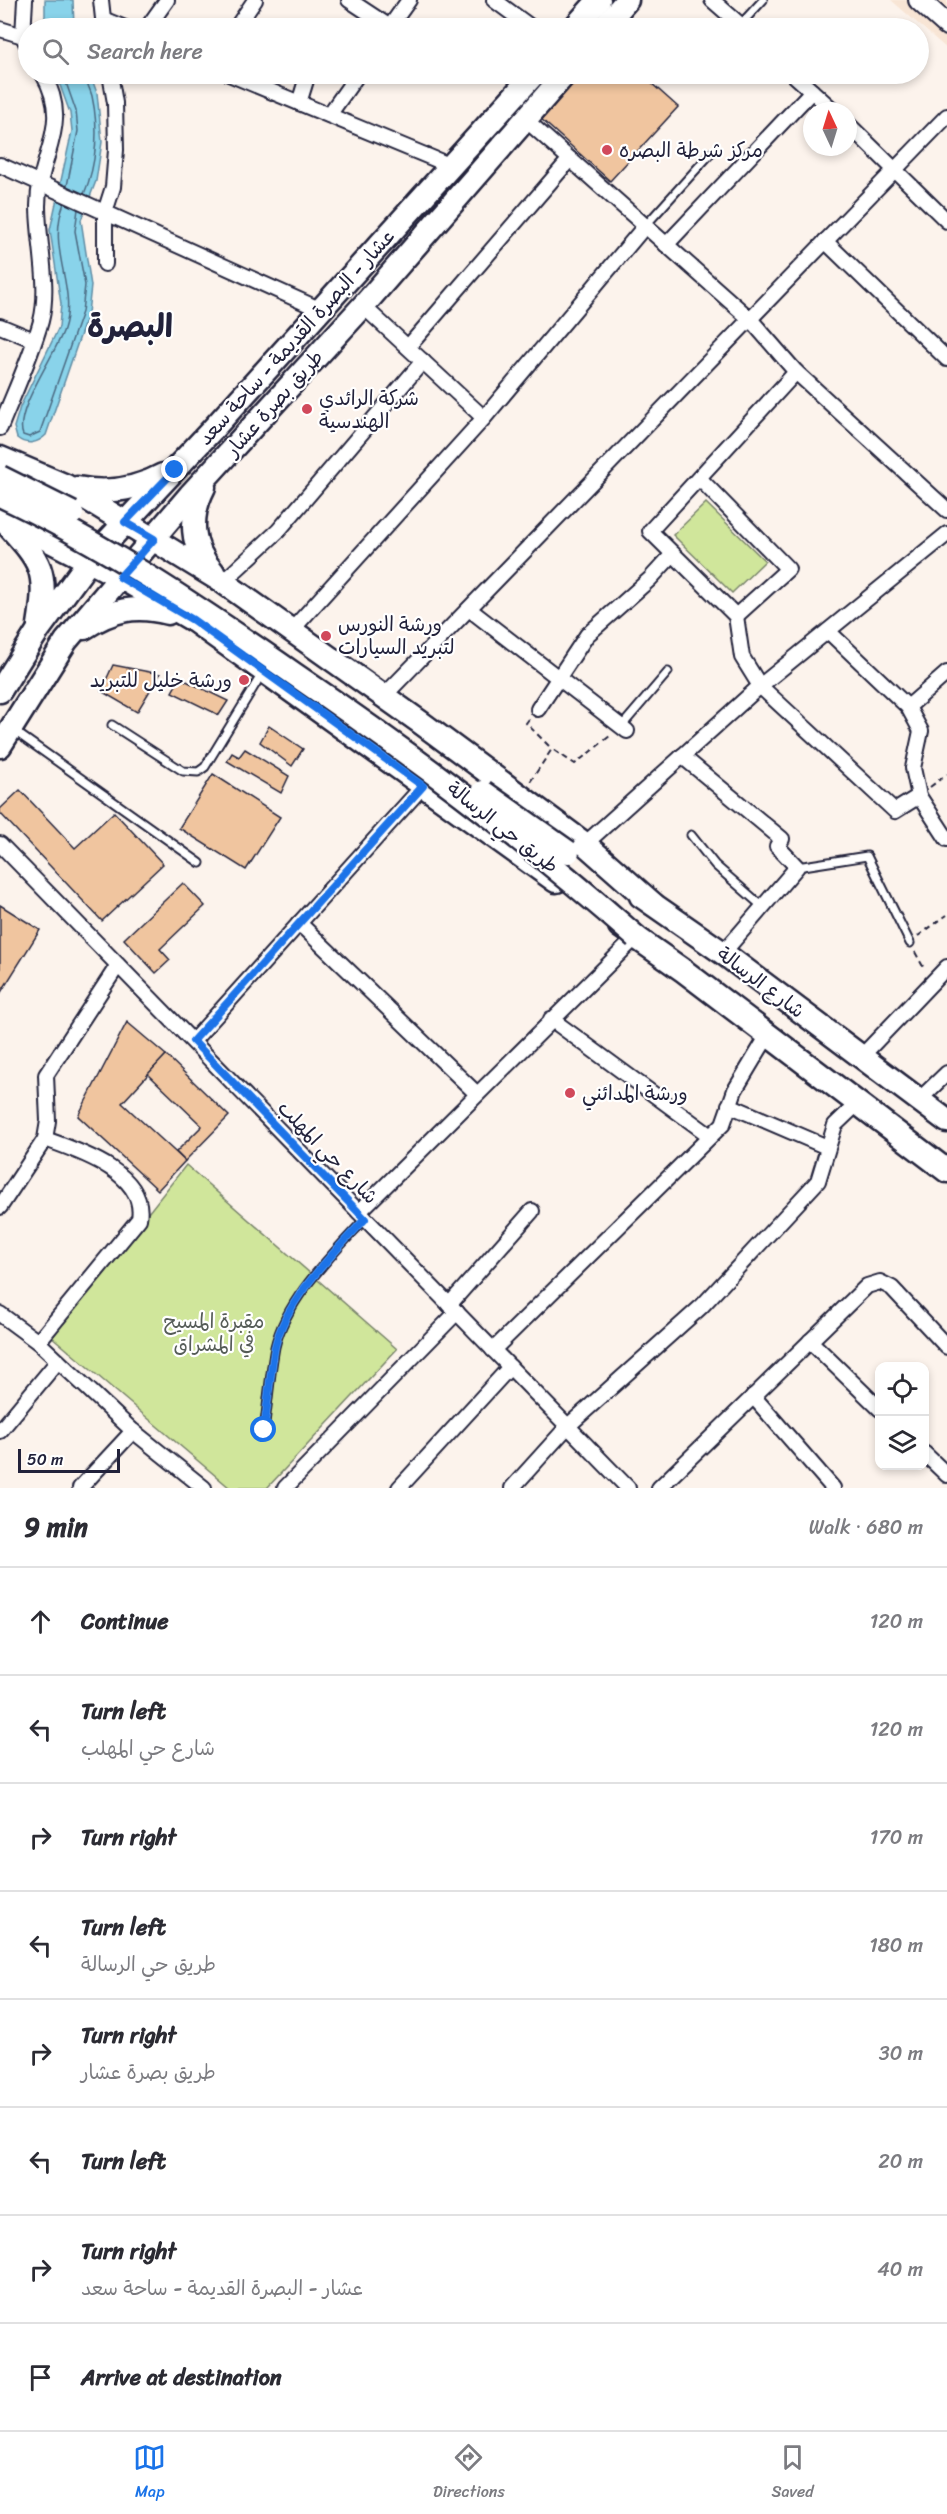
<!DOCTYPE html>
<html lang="en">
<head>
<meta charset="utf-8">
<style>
  body { margin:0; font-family:Sriracha,"Playpen Sans Arabic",sans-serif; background:#f2f2f3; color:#2b2b33 }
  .controls { position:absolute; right:18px; bottom:18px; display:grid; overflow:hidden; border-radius:12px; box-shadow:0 3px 9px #0003 }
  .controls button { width:54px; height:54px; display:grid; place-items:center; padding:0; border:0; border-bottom:2px solid #e1e1e2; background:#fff; color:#2b2b33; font:30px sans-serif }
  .compass { position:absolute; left:803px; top:102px; width:54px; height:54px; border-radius:50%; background:#fff; box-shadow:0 3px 9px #0003; rotate:356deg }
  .scale { position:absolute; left:18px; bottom:15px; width:102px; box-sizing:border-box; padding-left:6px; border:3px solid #22223b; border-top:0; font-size:16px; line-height:21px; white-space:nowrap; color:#22223b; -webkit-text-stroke:4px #fff; paint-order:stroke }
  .stop { position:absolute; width:18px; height:18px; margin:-14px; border:4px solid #1a73e8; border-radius:50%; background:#fff }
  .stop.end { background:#1a73e8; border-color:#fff; box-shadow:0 2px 6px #0008 }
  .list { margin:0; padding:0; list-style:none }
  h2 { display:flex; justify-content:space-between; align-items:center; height:78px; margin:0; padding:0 24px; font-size:26px }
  h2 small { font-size:20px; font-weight:400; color:#7c7c81 }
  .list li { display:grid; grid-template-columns:39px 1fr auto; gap:18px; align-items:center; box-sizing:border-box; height:108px; padding:0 24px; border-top:2px solid #e1e1e2 }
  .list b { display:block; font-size:22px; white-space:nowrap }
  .list p { margin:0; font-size:20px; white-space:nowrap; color:#7c7c81 }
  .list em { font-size:20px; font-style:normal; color:#7c7c81 }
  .icon { flex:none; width:33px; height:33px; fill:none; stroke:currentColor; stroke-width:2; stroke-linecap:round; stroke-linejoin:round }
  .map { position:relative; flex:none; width:947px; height:1488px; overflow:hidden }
  .search { position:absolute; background:#fff; box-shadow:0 3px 9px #0003; left:18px; right:18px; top:18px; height:66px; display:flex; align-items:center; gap:15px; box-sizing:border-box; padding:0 21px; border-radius:33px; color:#7c7c81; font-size:22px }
  .sheet { height:942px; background:#fff }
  nav { display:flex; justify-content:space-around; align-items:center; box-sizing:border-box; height:84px; border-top:2px solid #e1e1e2; background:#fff; font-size:16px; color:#7c7c81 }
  nav a { display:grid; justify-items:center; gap:3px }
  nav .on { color:#1a73e8 }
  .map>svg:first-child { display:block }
  .built { fill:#f8e5d5 }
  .green { fill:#d0e69b; stroke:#79846b; stroke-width:1.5 }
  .water { fill:#89d3ea; stroke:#608ca4; stroke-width:1.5 }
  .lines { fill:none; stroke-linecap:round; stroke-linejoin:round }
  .shore { stroke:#4b6981; stroke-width:1.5 }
  .building { fill:#f0c59f; stroke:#22223b; stroke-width:1.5 }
  .lane-casing { stroke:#22223b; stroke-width:11 }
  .street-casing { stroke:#22223b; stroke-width:18 }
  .secondary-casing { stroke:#22223b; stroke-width:24 }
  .primary-casing { stroke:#22223b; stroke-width:27 }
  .path { stroke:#22223b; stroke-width:2; stroke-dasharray:6 4.5; stroke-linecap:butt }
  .lane { stroke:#fff; stroke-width:7 }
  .street { stroke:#fff; stroke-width:14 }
  .secondary { stroke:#fff; stroke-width:20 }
  .primary { stroke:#fff; stroke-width:22 }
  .primary-bridge-casing { stroke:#22223b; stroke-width:27; stroke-linecap:butt }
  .primary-bridge { stroke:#fff; stroke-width:22 }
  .route { stroke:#1a73e8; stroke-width:8 }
  .poi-dot { fill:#d1495b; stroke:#fff; stroke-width:2 }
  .labels { text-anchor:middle; stroke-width:4.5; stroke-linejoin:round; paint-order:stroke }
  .poi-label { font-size:20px; fill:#22223b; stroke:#fff; text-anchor:start }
  .street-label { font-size:20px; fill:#22223b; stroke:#fff }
  .park-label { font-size:20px; fill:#565d58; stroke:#fff }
  .town-label { font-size:32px; font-weight:bold; fill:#22223b; stroke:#fff }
</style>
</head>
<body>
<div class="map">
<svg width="947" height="1488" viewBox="0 0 947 1488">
  <rect width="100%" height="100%" fill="#fcf3ec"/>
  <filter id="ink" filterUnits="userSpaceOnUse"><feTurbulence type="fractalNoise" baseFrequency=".0167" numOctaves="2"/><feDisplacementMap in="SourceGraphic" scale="12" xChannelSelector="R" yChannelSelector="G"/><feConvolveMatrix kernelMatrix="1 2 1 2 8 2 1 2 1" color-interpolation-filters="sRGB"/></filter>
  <g filter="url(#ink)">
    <!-- built -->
    <path class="built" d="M891 0H947V49Z"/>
    <!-- green -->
    <g class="green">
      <path d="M706 503 765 561 732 593 673 535Z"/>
      <path d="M186 1165 397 1349 267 1488H230L51 1336Z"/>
    </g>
    <!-- water -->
    <g class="water">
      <path d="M45 0H73L74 28H45Z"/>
      <path d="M56 74H90L97 93 102 142 96 181 81 220 91 286 88 313 46 435C38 443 27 446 17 438L14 427 20 407 59 327 61 304 50 230 72 131 70 113Z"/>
    </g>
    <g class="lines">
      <!-- shore -->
      <g class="shore">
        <path d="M63 74 76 111 78 131 67 186"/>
        <path d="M84 194C97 164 99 128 92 96 90 88 85 81 85 74"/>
        <path d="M64 203C46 250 78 287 64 329 56 354 13 412 23 435L29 437 40 432 82 312 85 285 75 231 78 209"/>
      </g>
    </g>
    <!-- building -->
    <g class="building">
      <path d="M581 74H641L678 107 610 181 540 118Z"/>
      <path d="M113 665 160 674 137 712 101 691Z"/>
      <path d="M180 678 228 701 219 715 172 692Z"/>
      <path d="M269 726 303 749 292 766 260 742Z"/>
      <path d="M245 749 289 776 281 793 227 761 232 753 239 757Z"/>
      <path d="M213 774 280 817 246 870 179 828Z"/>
      <path d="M20 790 75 848 114 812 163 864 102 921 0 813V809Z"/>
      <path d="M183 883 205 906 160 949 170 960 156 973 124 939Z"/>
      <path d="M0 905 40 930 0 994Z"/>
      <path d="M127 1022 166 1055 122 1103 185 1161 158 1190 78 1116Z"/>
      <path d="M166 1055 229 1116 185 1161 176 1152 202 1126 148 1074Z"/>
    </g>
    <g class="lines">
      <defs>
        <g id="lane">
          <path d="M740 25 763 0"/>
          <path d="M645 226 711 153"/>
          <path d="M112 725 183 771 198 772 205 767 263 672"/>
          <path d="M621 727 668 672"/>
          <path d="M13 730 200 863"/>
          <path d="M691 835 715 865 763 907"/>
          <path d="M797 867 867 856 910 943"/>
          <path d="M264 1430C268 1403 270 1374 275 1347 286 1299 333 1254 365 1219"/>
        </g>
        <g id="street">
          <path d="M25 0 23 36 28 47"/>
          <path d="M101 0 104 28"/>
          <path d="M349 0 390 27"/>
          <path d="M494 0 532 28"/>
          <path d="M712 0 744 28"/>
          <path d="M103 19 125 28"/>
          <path d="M147 28 167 0"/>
          <path d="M236 28 255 0"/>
          <path d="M389 28 409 0"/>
          <path d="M0 29 23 36"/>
          <path d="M229 74 449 165"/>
          <path d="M793 74 834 111"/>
          <path d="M299 103 308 74"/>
          <path d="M329 115 358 74"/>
          <path d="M526 120 750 319 796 372 947 510"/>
          <path d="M848 124 947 221"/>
          <path d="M0 165 321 310"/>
          <path d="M825 241 947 359"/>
          <path d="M666 245 812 91"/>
          <path d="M105 264V212L113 187 116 150 115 103 110 74"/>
          <path d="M363 306 484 418"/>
          <path d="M0 326 34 340"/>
          <path d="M408 347 570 159"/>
          <path d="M796 372 650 531 736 616 742 657 760 686 895 811 919 796 947 839"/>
          <path d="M0 428C14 393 31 357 41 321 50 286 38 241 38 206 38 154 73 126 43 74"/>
          <path d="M700 479 788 569 736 616"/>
          <path d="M223 582 278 531 423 361"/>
          <path d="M469 609 627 731"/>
          <path d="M291 631 484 418 645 226"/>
          <path d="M828 631 908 707 921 731 913 768 919 796"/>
          <path d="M384 696 947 116"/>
          <path d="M908 707 947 673"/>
          <path d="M538 709 587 635 650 579 673 554"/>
          <path d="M682 756 782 839 777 846 797 867 723 953"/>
          <path d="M0 844 628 1488"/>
          <path d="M585 844 760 686 947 534"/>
          <path d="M299 923 476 1093"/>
          <path d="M551 1019 709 1135"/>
          <path d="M193 1041 423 786"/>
          <path d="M861 1057 947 967"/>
          <path d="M919 1100 947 1073"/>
          <path d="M729 1105 827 1147"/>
          <path d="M0 1207 45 1139 48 1121 46 1075 118 965"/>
          <path d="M359 1212 636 937"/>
          <path d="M449 1305 532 1211"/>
          <path d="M0 1314 38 1342 133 1431 204 1488"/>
          <path d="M810 1341 880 1409"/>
          <path d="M38 1342 139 1219C147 1173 79 1151 45 1139"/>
          <path d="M493 1350 723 1124 735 1090 768 1035"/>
          <path d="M753 1396 833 1488"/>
          <path d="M0 1431 58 1361"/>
          <path d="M924 1453 947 1475"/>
          <path d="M80 1488 133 1431"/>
          <path d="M285 1488 457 1312"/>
          <path d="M399 1488 510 1367"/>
          <path d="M512 1488 568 1426 702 1306 818 1181 835 1125 858 1103"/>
          <path d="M659 1488 867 1286 880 1282 892 1288 947 1347"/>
        </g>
        <path id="secondary" d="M919 0 947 25"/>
        <g id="primary">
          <path d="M574 28 599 0"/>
          <path d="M603 28 627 0"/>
          <path d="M0 458 66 486 223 582 420 722 585 844 653 904"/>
          <path d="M204 487C189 516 190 547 213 572"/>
          <path d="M77 488C108 494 135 490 163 475"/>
          <path d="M0 515 120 577 193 620 556 881"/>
          <path d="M5 522C42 563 48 569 39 625"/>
          <path d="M84 628C111 610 136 604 168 613"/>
          <path d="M0 691 39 629 89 561 212 430 534 74"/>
          <path d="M0 746 66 641 190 495 363 306 565 74"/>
          <path d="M641 896 723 953 947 1121"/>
          <path d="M620 926 684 971 947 1171"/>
        </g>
      </defs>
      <!-- lane casing -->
      <use href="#lane" class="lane-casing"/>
      <!-- street casing -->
      <use href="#street" class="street-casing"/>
      <!-- secondary casing -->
      <use href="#secondary" class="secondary-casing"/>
      <!-- primary casing -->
      <use href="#primary" class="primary-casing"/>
      <!-- path -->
      <g class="path">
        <path d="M529 719 526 723 552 749"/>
        <path d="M530 782 552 749 575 764 610 736"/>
        <path d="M930 787 947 774"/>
        <path d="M918 936 947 915"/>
        <path d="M915 952 925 970"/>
      </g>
      <!-- lane -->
      <use href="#lane" class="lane"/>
      <!-- street -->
      <use href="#street" class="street"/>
      <!-- secondary -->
      <use href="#secondary" class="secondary"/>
      <!-- primary -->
      <use href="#primary" class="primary"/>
      <defs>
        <g id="primary-bridge">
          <path d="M0 477 72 513"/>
          <path d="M0 495C105 544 199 608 294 674 413 755 528 841 636 937"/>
          <path d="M483 792 568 852"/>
        </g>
      </defs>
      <!-- primary-bridge casing -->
      <use href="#primary-bridge" class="primary-bridge-casing"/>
      <!-- primary-bridge -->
      <use href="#primary-bridge" class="primary-bridge"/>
    </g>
  </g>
  <g class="lines" filter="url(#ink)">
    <!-- route -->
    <path class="route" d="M175 470 125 522 154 539 120 577 193 620 423 786 193 1041 365 1219C333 1254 286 1299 275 1347 270 1374 268 1403 264 1430"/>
  </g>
  <!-- markers -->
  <g class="poi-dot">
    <circle cx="607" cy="150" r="6"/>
    <circle cx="307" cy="409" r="6"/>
    <circle cx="326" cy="636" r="6"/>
    <circle cx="244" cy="680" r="6"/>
    <circle cx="570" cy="1093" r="6"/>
  </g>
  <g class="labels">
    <!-- poi labels -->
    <g class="poi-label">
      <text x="619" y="157">مركز شرطة البصره</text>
      <text x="319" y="405">شركة الرائدي<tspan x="319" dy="23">الهندسية</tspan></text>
      <text x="338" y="631">ورشة النورس<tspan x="338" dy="23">لتبريد السيارات</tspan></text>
      <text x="232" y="687" text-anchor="end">ورشة خليل للتبريد</text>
      <text x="582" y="1100">ورشة المدائني</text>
    </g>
    <!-- street labels -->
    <g class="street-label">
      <text transform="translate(296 337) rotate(-48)" y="7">عشار - البصرة القديمة - ساحة سعد</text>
      <text transform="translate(274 403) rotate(-48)" y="7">طريق بصرة عشار</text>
      <text transform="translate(503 827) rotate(38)" y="7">طريق حي الرسالة</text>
      <text transform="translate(761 982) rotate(37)" y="7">شارع الرسالة</text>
      <text transform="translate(328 1152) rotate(46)" y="7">شارع حي المهلب</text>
    </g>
    <!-- park labels -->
    <g class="park-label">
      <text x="214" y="1328">مقبرة المسيح<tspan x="214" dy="23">في المشراق</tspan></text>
    </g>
    <!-- town labels -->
    <g class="town-label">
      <text x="130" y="337">البصرة</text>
    </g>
  </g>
</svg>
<div class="controls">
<button><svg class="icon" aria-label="locate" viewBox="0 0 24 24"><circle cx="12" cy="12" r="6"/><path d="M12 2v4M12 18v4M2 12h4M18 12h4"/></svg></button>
<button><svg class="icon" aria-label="layers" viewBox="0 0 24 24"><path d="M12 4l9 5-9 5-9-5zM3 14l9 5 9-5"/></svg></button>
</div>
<svg class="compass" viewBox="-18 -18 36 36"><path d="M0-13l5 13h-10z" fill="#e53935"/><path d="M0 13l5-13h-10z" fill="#7c7c81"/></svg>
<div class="scale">50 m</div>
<div class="stop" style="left:264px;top:1430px"></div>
<div class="stop end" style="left:175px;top:470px"></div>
<div class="search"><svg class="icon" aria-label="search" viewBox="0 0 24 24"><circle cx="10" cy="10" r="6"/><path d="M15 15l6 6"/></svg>Search here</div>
</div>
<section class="sheet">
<h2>9 min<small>Walk · 680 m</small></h2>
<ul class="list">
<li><svg class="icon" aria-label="ahead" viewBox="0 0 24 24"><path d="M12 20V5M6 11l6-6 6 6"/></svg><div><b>Continue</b></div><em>120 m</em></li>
<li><svg class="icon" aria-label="left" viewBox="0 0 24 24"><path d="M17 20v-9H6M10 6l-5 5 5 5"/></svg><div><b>Turn left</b><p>شارع حي المهلب</p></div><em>120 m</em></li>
<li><svg class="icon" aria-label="right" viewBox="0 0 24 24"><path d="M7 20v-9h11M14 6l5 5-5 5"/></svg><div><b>Turn right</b></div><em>170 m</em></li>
<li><svg class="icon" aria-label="left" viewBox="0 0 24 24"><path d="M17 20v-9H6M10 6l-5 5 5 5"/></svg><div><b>Turn left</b><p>طريق حي الرسالة</p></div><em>180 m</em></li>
<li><svg class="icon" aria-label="right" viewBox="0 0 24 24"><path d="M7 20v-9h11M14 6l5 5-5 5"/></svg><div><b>Turn right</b><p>طريق بصرة عشار</p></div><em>30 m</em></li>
<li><svg class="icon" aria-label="left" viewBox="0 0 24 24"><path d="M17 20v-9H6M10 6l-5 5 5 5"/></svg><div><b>Turn left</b></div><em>20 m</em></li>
<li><svg class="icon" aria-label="right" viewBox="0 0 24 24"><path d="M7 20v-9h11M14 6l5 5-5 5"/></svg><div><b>Turn right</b><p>عشار - البصرة القديمة - ساحة سعد</p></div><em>40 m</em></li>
<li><svg class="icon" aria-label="arrive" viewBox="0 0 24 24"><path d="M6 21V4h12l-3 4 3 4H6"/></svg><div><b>Arrive at destination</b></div></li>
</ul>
</section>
<nav>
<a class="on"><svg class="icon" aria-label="map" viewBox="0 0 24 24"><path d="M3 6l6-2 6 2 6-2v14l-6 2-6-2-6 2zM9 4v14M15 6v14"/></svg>Map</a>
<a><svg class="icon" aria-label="directions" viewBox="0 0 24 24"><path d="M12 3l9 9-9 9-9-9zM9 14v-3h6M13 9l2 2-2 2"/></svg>Directions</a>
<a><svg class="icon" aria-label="saved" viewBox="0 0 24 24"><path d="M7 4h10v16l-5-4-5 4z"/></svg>Saved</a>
</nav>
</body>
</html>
